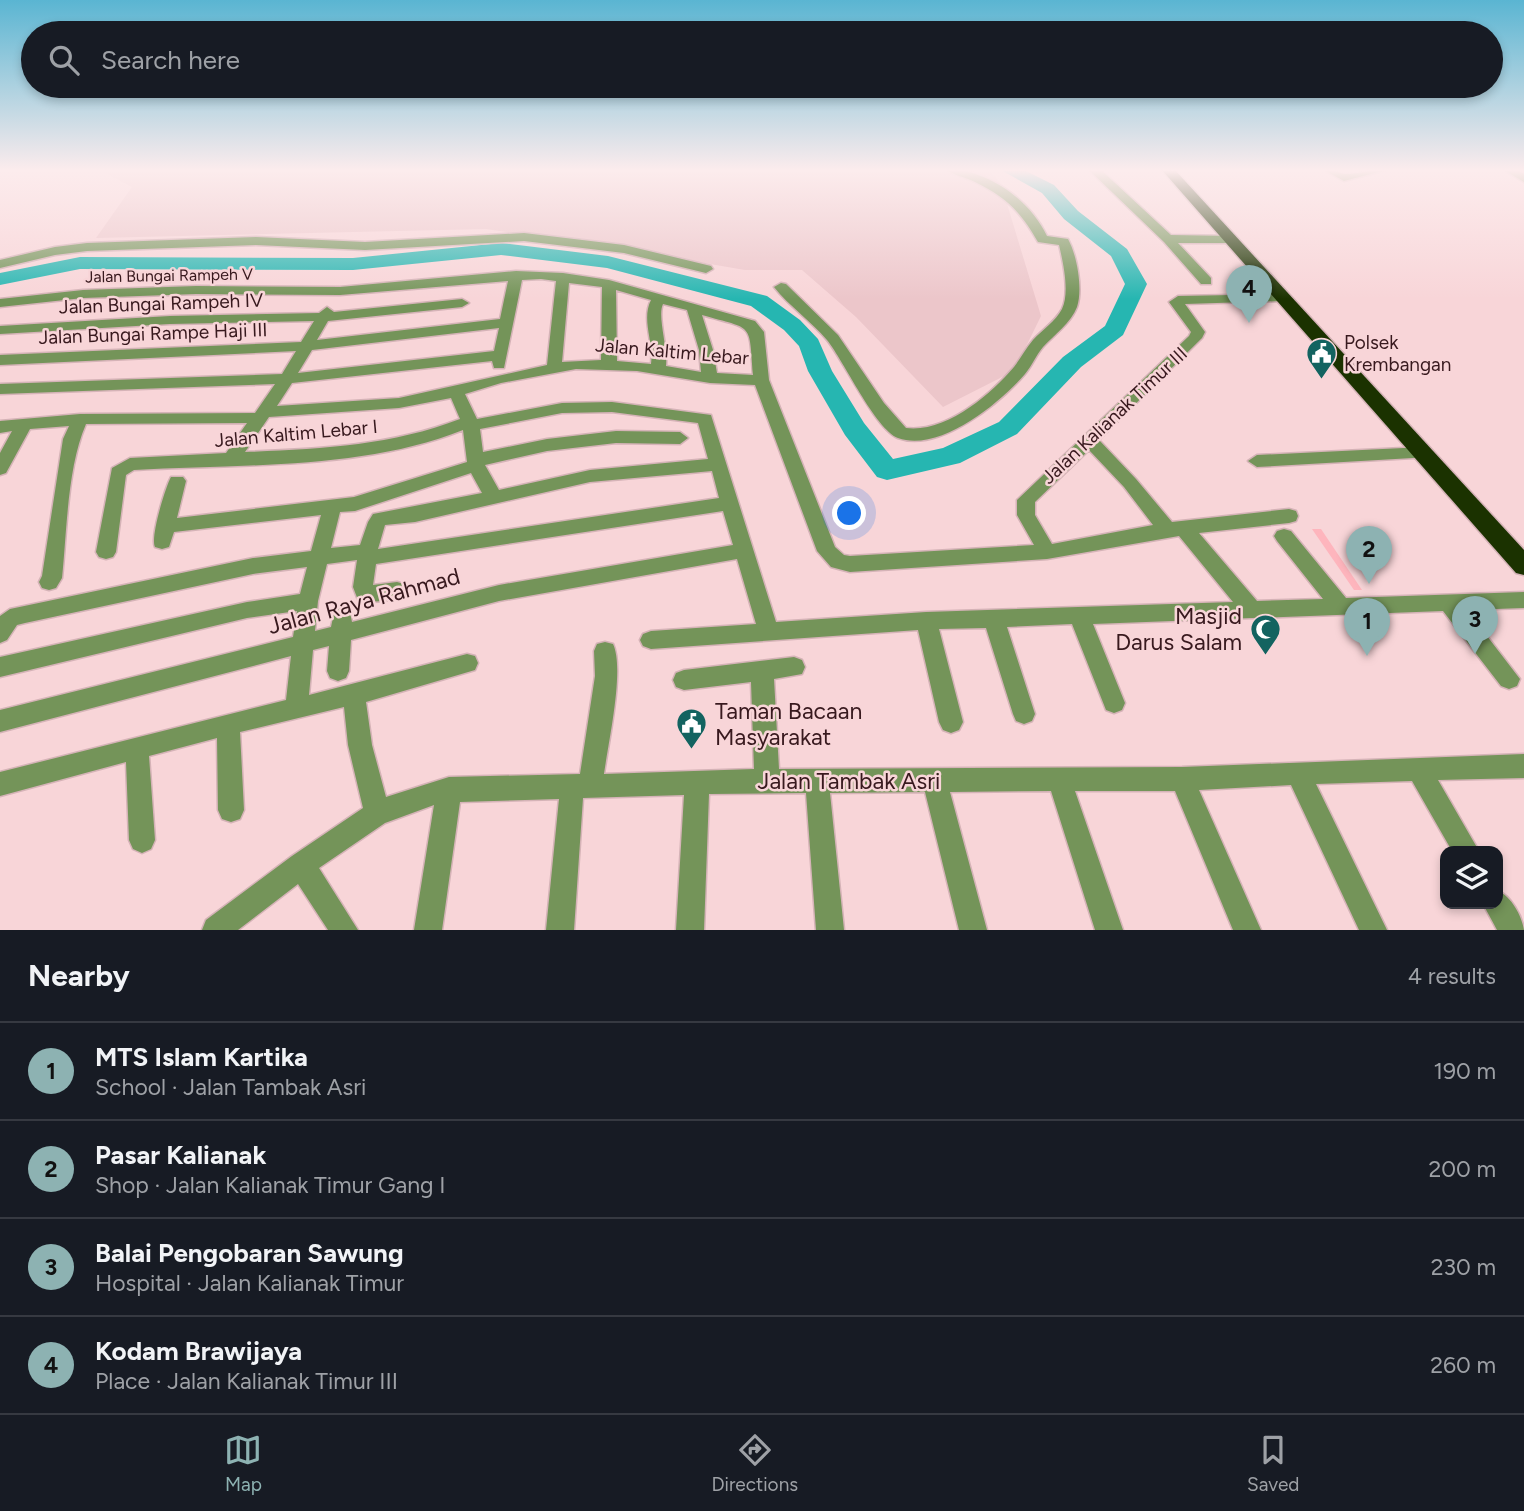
<!DOCTYPE html>
<html lang="en">
<head>
<meta charset="utf-8">
<style>
  body { margin:0; font-family:Figtree,sans-serif; background:#20242c; color:#f1f3f6 }
  .controls { position:absolute; right:21px; bottom:21px; display:grid; overflow:hidden; border-radius:14px; box-shadow:0 4px 10px #0003 }
  .controls button { width:63px; height:63px; display:grid; place-items:center; padding:0; border:0; border-bottom:2px solid #363941; background:#171b24; color:#f1f3f6; font:35px sans-serif }
  .you { position:absolute; left:850px; top:514px; width:24px; height:24px; margin:-18px; border:5px solid #fff; border-radius:50%; background:#1a73e8; box-shadow:0 0 0 10px #1a73e833 }
  .badge { display:grid; place-items:center; width:46px; height:46px; border-radius:50%; background:#8db2b2; color:#111; font-size:23px; font-weight:700 }
  .pin { position:absolute; translate:-50% -58px; filter:drop-shadow(0 2px 4px #0008) }
  .pin::after { content:''; position:absolute; top:37px; width:24px; height:21px; background:inherit; clip-path:polygon(0 0,100% 0,50% 100%) }
  .list { margin:0; padding:0; list-style:none }
  h2 { display:flex; justify-content:space-between; align-items:center; height:91px; margin:0; padding:0 28px; font-size:30px }
  h2 small { font-size:23px; font-weight:400; color:#9ea1a6 }
  .list li { display:grid; grid-template-columns:46px 1fr auto; gap:21px; align-items:center; box-sizing:border-box; height:98px; padding:0 28px; border-top:2px solid #363941 }
  .list b { display:block; font-size:26px; white-space:nowrap }
  .list p { margin:0; font-size:23px; white-space:nowrap; color:#9ea1a6 }
  .list em { font-size:23px; font-style:normal; color:#9ea1a6 }
  .icon { flex:none; width:38px; height:38px; fill:none; stroke:currentColor; stroke-width:2; stroke-linecap:round; stroke-linejoin:round }
  .map { position:relative; flex:none; width:1524px; height:930px; overflow:hidden }
  .search { position:absolute; background:#171b24; box-shadow:0 4px 10px #0003; left:21px; right:21px; top:21px; height:77px; display:flex; align-items:center; gap:18px; box-sizing:border-box; padding:0 24px; border-radius:38px; color:#9ea1a6; font-size:26px }
  .sheet { height:483px; background:#171b24 }
  nav { display:flex; justify-content:space-around; align-items:center; box-sizing:border-box; height:98px; border-top:2px solid #363941; background:#171b24; font-size:19px; color:#9ea1a6 }
  nav a { display:grid; justify-items:center; gap:4px }
  nav .on { color:#8db2b2 }
  .map>svg:first-child { display:block }
  .built { fill:#ecc6ca }
  .green { fill:#feb5bd }
  .lines { fill:none; stroke-linecap:round; stroke-linejoin:round }
  .river { fill:#26b6b1; fill-rule:evenodd }
  .minor-casing { stroke:#d5b3b7; stroke-width:3 }
  .highway-casing { stroke:#d5b3b7; stroke-width:3 }
  .minor { fill:#749459; fill-rule:evenodd }
  .highway { fill:#1b3200; fill-rule:evenodd }
  .labels { text-anchor:middle; stroke-width:5; stroke-linejoin:round; paint-order:stroke }
  .far-street-label { font-size:16px; fill:#38191e; stroke:#f8d5d8 }
  .street-label { font-size:19px; fill:#38191e; stroke:#f8d5d8 }
  .poi-label { font-size:19px; fill:#38191e; stroke:#f8d5d8; text-anchor:start }
  .near-street-label { font-size:23px; fill:#38191e; stroke:#f8d5d8 }
  .near-poi-label { font-size:23px; fill:#38191e; stroke:#f8d5d8; text-anchor:end }
</style>
</head>
<body>
<div class="map">
<svg width="1524" height="930" viewBox="0 0 1524 930">
  <rect width="100%" height="100%" fill="#f8d5d8"/>
  <!-- built -->
  <path class="built" d="M98 169H988L1001 184 1041 316 1014 371 943 407 856 317 802 270H745L629 250 486 229 96 238 132 187Z"/>
  <!-- green -->
  <path class="green" d="M1312 529H1321L1362 590H1354Z"/>
  <g class="lines">
    <!-- river -->
    <path class="river" d="M999 169H1022L1054 185 1078 211 1127 249 1147 284 1123 335 1081 367 1017 434 960 463 887 480 877 477 845 435 808 371 799 346 784 330 751 306 607 268 501 255 353 270 80 269 0 285V273L80 257 353 258 501 243 608 256 767 296 800 320 818 339 832 371 864 423 893 459 943 448 999 422 1063 357 1105 326 1125 284 1111 256 1064 219 1042 193Z"/>
    <defs>
      <g id="minor">
        <path d="M945 169C986 169 1029 198 1047 236L1068 239C1077 255 1083 289 1077 307 1071 323 1054 335 1043 347 1036 355 1032 366 1025 374 1000 403 939 453 898 438 875 429 844 361 827 340 811 321 789 306 774 287L781 283 786 284 838 335 884 403 906 428C946 433 990 395 1014 367 1021 358 1026 348 1033 340 1042 330 1056 321 1062 309 1070 292 1063 262 1059 245L1038 242C1021 212 1006 197 975 182 965 177 953 175 945 169Z"/>
        <path d="M1088 169H1100L1171 235 1234 236 1236 239 1230 243H1178L1211 278V284H1201L1164 242Z"/>
        <path d="M1322 169C1331 169 1336 172 1344 174 1348 175 1381 169 1390 169L1344 181Z"/>
        <path d="M1502 169H1515L1524 174V182Z"/>
        <path d="M524 233 624 245 711 266 713 269 706 273 624 253 524 241 365 250 256 245 87 251 55 255 0 268V260L55 247 87 243 256 237 365 242Z"/>
        <path d="M516 271 563 273 609 280 755 321 764 332 769 380 835 547 844 555 850 556 1034 545 1017 515V500L1189 336 1191 332 1169 302 1178 296 1288 294 1290 297 1283 301 1185 304 1205 332 1202 338 1099 440 1136 479 1172 522 1289 509 1296 511 1298 516 1296 521 1289 523 1199 533 1257 601 1323 599 1277 541 1274 536 1277 531 1284 529 1291 531 1346 598 1524 592V608L1467 610 1520 679 1517 686 1509 689 1501 686 1443 611 1093 624 1125 703 1122 710 1114 713 1106 710 1072 624 1007 627 1035 714 1032 721 1024 724 1016 721 1013 714 986 628 939 629 963 722 959 730 951 733 943 730 939 722 918 630 651 649 643 646 640 640 643 634 651 631 756 624 737 559 499 601 351 640 349 671 346 678 338 681 330 678 327 671 329 646 313 650 309 695 467 654 475 656 478 663 475 670 366 702 372 745 386 797 449 777 580 774 595 676 594 651 597 644 605 642 613 644C625 669 608 744 604 774L754 769 751 682 684 690 676 687 673 680 676 673 684 670 794 657 802 660 805 667 802 674 774 679 779 769 1182 767 1524 754V778L1438 780 1479 851H1452L1412 781 1316 784 1387 930H1359L1291 785 1199 790 1261 930H1233L1175 791H1075L1123 930H1095L1051 791 950 792 987 930H959L925 792 830 793 844 930H816L806 793 709 794 704 930H676L684 795 583 798 574 930H546L559 799 460 802 442 930H414L434 805 385 823 319 868 358 930H328L298 884 238 930H202L206 920 292 856 363 808 348 745 344 707 240 732 244 810 240 819 231 822 222 819 218 810 217 738 149 756 155 840 151 849 142 853 133 849 129 840 126 762 0 796V772L286 700 291 656 0 732V710L293 637 297 611 247 618 0 677V657L247 602 300 594 307 567 253 574 25 623 17 625 7 640 0 643V616L10 609 253 558 311 551 321 515 174 532 169 547 162 549 155 547C150 538 165 488 171 477H183L186 481 177 518 354 497 467 462 463 430C363 470 240 464 134 470L126 475 116 552 113 557 106 559 99 557 96 552 112 468 130 458 226 453 247 423 86 424C67 468 67 531 62 578L56 588 49 590 42 588 39 582 42 576 63 439 69 426 30 429 6 473 0 475V453L12 431 0 433V421L80 414 255 413 275 384 0 394V384L282 374 296 351 0 365V355L301 342 314 321 170 324 0 334V326L170 316 319 313 327 307 334 312 462 299 469 303 462 307 328 321 317 340 500 319 508 281 340 295 196 294 83 298 0 307V299L83 290 196 286 340 287ZM541 279 556 281 547 365 399 398 277 406 292 383 492 361 494 368H504L522 280ZM569 283 602 287 601 360 562 362ZM616 290 651 300C641 320 654 342 651 364L617 361ZM663 304 687 310 699 350 701 372 666 366C668 347 657 316 663 304ZM702 315C754 330 749 321 753 375L717 373 713 350ZM499 328 494 351 298 373 312 350ZM576 369 637 371 710 383 755 385 817 551 831 567 850 572 1047 559 1179 536 1233 602 926 612 776 622 711 415 612 402 562 403 477 419 465 394 501 383ZM451 398 460 419C390 446 319 449 245 452L269 417 399 408ZM612 412 698 423 708 459 590 470 499 490 485 465 547 451 616 443 680 444 688 438 680 432 616 431 547 439 483 452 480 429 562 413ZM1089 450 1124 487 1153 525 1052 544 1035 515V502ZM712 471 719 498 378 549 385 525 415 522 590 482ZM471 473 482 493 373 514 368 522 360 545 331 548 340 512 355 511ZM723 511 733 545 499 585 352 622 349 608 342 605 335 608 331 627 315 631 318 601 327 564 357 560 353 587 358 600C371 604 391 600 404 596L407 590 404 584 397 582 373 585 376 564Z"/>
        <path d="M1424 447 1430 449 1433 453 1430 457 1257 467 1248 461 1257 455Z"/>
        <path d="M1498 891C1511 896 1522 916 1524 930H1497L1483 904H1498Z"/>
      </g>
      <path id="highway" d="M1161 169H1174L1524 550V575L1516 573Z"/>
    </defs>
    <!-- minor casing -->
    <use href="#minor" class="minor-casing"/>
    <!-- highway casing -->
    <use href="#highway" class="highway-casing"/>
    <!-- minor -->
    <use href="#minor" class="minor"/>
    <!-- highway -->
    <use href="#highway" class="highway"/>
  </g>
  <!-- sky -->
  <linearGradient id="sky" x2="0" y2="1"><stop stop-color="#5ab5d2"/><stop offset="0.57" stop-color="#fceced"/><stop offset="1" stop-color="#fceced" stop-opacity="0"/></linearGradient>
  <rect width="1524" height="299" fill="url(#sky)"/>
  <!-- icons -->
  <defs>
    <symbol id="civic-pin" viewBox="-11 -11 22 30"><path d="M0 17L-7.5 6A9.5 9.5 0 1 1 7.5 6Z" fill="#136360" stroke="#f8d5d8"/><path d="M-.6-6.5H3V-4.5H.6V-3L4-1V1h2V6H-6V1h2V-1L-.6-3ZM-1.2 2.5V6h2.4V2.5Z" fill="#fff"/></symbol>
    <symbol id="mosque-pin" viewBox="-11 -11 22 30"><path d="M0 17L-7.5 6A9.5 9.5 0 1 1 7.5 6Z" fill="#136360" stroke="#f8d5d8"/><path d="M3.5-4.9A6 6 0 1 0 3.5 4.9A5 5 0 1 1 3.5-4.9Z" fill="#fff"/></symbol>
  </defs>
  <g fill-rule="evenodd">
    <use href="#civic-pin" x="1304" y="336" width="35" height="47"/>
    <use href="#mosque-pin" x="1248" y="612" width="35" height="47"/>
    <use href="#civic-pin" x="674" y="706" width="35" height="47"/>
  </g>
  <g class="labels">
    <!-- far-street labels -->
    <g class="far-street-label">
      <text transform="translate(169 275) rotate(-1)" y="6">Jalan Bungai Rampeh V</text>
    </g>
    <!-- street labels -->
    <g class="street-label">
      <text transform="translate(161 303) rotate(-2)" y="7">Jalan Bungai Rampeh IV</text>
      <text transform="translate(153 333) rotate(-2)" y="7">Jalan Bungai Rampe Haji III</text>
      <text transform="translate(672 351) rotate(5)" y="7">Jalan Kaltim Lebar</text>
      <text transform="translate(1114 415) rotate(-43)" y="7">Jalan Kalianak Timur III</text>
      <text transform="translate(296 433) rotate(-5)" y="7">Jalan Kaltim Lebar I</text>
    </g>
    <!-- poi labels -->
    <g class="poi-label">
      <text x="1344" y="349">Polsek<tspan x="1344" dy="22">Krembangan</tspan></text>
    </g>
    <!-- near-street labels -->
    <g class="near-street-label">
      <text transform="translate(364 601) rotate(-15)" y="8">Jalan Raya Rahmad</text>
      <text x="849" y="789">Jalan Tambak Asri</text>
    </g>
    <!-- near-poi labels -->
    <g class="near-poi-label">
      <text x="1242" y="624">Masjid<tspan x="1242" dy="26">Darus Salam</tspan></text>
      <text x="715" y="719" text-anchor="start">Taman Bacaan<tspan x="715" dy="26">Masyarakat</tspan></text>
    </g>
  </g>
</svg>
<div class="controls">
<button><svg class="icon" aria-label="layers" viewBox="0 0 24 24"><path d="M12 4l9 5-9 5-9-5zM3 14l9 5 9-5"/></svg></button>
</div>
<div class="you"></div>
<div class="pin badge" style="left:1367px;top:656px">1</div>
<div class="pin badge" style="left:1369px;top:584px">2</div>
<div class="pin badge" style="left:1475px;top:654px">3</div>
<div class="pin badge" style="left:1249px;top:323px">4</div>
<div class="search"><svg class="icon" aria-label="search" viewBox="0 0 24 24"><circle cx="10" cy="10" r="6"/><path d="M15 15l6 6"/></svg>Search here</div>
</div>
<section class="sheet">
<h2>Nearby<small>4 results</small></h2>
<ul class="list">
<li><span class="badge">1</span><div><b>MTS Islam Kartika</b><p>School · Jalan Tambak Asri</p></div><em>190 m</em></li>
<li><span class="badge">2</span><div><b>Pasar Kalianak</b><p>Shop · Jalan Kalianak Timur Gang I</p></div><em>200 m</em></li>
<li><span class="badge">3</span><div><b>Balai Pengobaran Sawung</b><p>Hospital · Jalan Kalianak Timur</p></div><em>230 m</em></li>
<li><span class="badge">4</span><div><b>Kodam Brawijaya</b><p>Place · Jalan Kalianak Timur III</p></div><em>260 m</em></li>
</ul>
</section>
<nav>
<a class="on"><svg class="icon" aria-label="map" viewBox="0 0 24 24"><path d="M3 6l6-2 6 2 6-2v14l-6 2-6-2-6 2zM9 4v14M15 6v14"/></svg>Map</a>
<a><svg class="icon" aria-label="directions" viewBox="0 0 24 24"><path d="M12 3l9 9-9 9-9-9zM9 14v-3h6M13 9l2 2-2 2"/></svg>Directions</a>
<a><svg class="icon" aria-label="saved" viewBox="0 0 24 24"><path d="M7 4h10v16l-5-4-5 4z"/></svg>Saved</a>
</nav>
</body>
</html>
